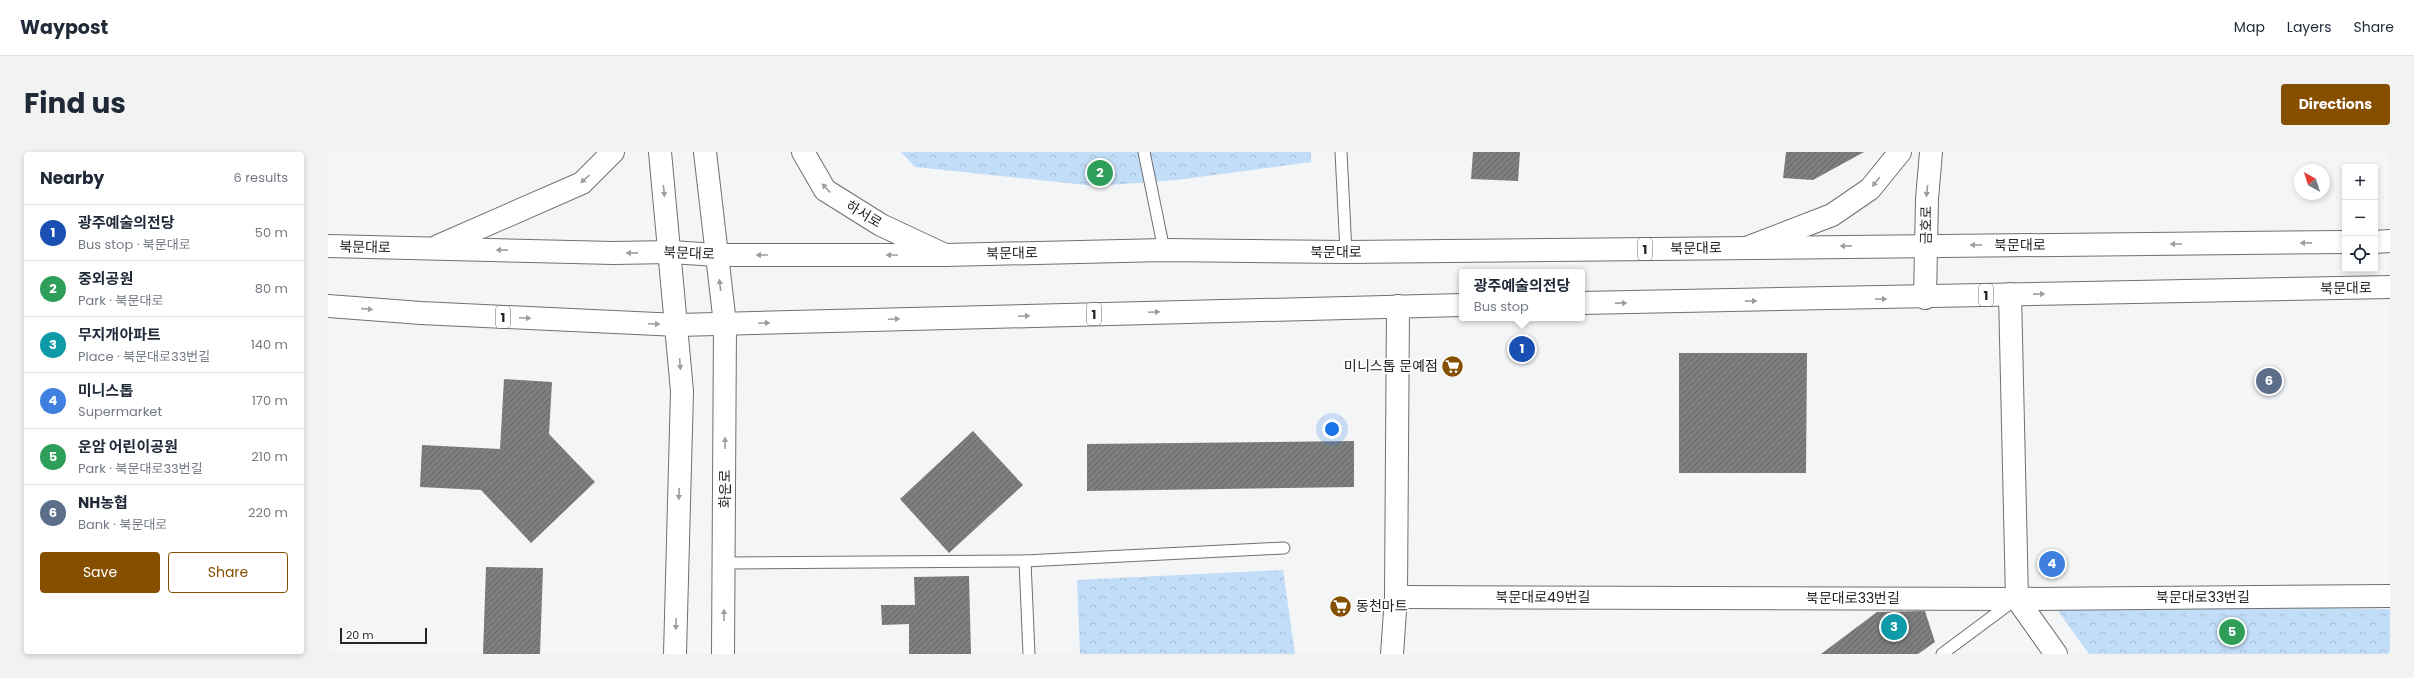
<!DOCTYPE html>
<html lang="en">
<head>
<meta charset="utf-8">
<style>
  body { margin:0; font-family:Poppins,"Noto Sans KR",sans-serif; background:#f2f2f3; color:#1f2937 }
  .controls { position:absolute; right:12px; top:12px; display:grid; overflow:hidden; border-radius:4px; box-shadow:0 2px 6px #0003 }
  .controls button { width:36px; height:36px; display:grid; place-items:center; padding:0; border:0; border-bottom:1px solid #e0e1e3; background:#fff; color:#1f2937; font:20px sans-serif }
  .compass { position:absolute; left:1966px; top:12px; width:36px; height:36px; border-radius:50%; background:#fff; box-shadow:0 2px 6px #0003; rotate:321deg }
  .scale { position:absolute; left:12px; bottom:10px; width:87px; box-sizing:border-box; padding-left:4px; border:2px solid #262627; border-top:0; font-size:11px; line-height:14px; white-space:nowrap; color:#262627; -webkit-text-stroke:3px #fff; paint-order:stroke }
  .you { position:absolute; left:1004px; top:277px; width:14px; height:14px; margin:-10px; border:3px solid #fff; border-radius:50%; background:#1a73e8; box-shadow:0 0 0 6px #1a73e833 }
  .badge { display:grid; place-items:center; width:26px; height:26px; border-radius:50%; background:#864f00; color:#fff; font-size:13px; font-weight:700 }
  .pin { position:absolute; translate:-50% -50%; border:2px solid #fff; box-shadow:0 1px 4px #0006 }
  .popup { position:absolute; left:1131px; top:117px; width:126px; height:52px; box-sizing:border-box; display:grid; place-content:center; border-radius:4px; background:#fff; filter:drop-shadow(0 1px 3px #0005); font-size:13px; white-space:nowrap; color:#747a83 }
  .popup b { font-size:15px; color:#1f2937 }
  .popup::after { content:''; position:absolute; left:50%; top:100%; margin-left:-8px; border:8px solid transparent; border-top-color:#fff }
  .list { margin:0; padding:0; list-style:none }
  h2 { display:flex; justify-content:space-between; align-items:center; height:52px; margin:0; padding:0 16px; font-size:17px }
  h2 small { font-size:13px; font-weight:400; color:#747a83 }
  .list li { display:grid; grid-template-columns:26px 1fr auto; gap:12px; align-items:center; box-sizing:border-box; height:56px; padding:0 16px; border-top:1px solid #e0e1e3 }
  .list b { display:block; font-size:15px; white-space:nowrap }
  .list p { margin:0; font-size:13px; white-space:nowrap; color:#747a83 }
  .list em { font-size:13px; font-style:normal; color:#747a83 }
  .actions { display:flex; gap:8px; padding:12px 16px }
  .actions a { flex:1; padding:9px 0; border:1px solid #864f00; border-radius:4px; text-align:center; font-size:14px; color:#864f00 }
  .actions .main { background:#864f00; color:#fff }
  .icon { flex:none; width:22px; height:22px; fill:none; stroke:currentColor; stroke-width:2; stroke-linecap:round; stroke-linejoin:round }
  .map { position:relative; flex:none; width:2062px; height:502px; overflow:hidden; border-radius:4px }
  header { display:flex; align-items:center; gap:24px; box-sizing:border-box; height:56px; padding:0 20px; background:#fff; border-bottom:1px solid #e0e1e3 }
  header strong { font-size:19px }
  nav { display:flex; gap:22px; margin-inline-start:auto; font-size:14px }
  .intro { display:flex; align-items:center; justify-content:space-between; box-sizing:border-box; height:96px; padding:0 24px }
  h1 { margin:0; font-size:28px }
  .button { padding:10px 18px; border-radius:4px; background:#864f00; color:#fff; font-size:14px; font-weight:700 }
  main { display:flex; gap:24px; padding:0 24px }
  aside { flex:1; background:#fff; border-radius:4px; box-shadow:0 2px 6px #0003 }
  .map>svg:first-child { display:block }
  .forest { fill:url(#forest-crowns) }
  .building { fill:url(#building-hatch) }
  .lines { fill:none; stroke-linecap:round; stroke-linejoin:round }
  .service-casing { stroke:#6f7071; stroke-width:13 }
  .minor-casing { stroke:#6f7071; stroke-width:24 }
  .tertiary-casing { stroke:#6f7071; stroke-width:24 }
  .primary-casing { stroke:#6f7071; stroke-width:24 }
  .service { stroke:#fff; stroke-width:11 }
  .minor { stroke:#fff; stroke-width:22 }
  .tertiary { stroke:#fff; stroke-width:22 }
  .primary { stroke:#fff; stroke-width:22 }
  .oneway { fill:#9d9d9e }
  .labels { text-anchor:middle; stroke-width:3.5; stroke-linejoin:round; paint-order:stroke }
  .shield { fill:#fff; stroke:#676768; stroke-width:1 }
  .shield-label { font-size:13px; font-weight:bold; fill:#262627 }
  .street-label { font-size:14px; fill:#262627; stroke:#fff }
  .poi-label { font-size:14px; fill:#262627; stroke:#fff; text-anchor:end }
</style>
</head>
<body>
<header>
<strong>Waypost</strong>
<nav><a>Map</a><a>Layers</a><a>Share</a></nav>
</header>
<div class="intro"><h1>Find us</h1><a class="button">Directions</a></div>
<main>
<aside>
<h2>Nearby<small>6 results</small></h2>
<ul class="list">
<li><span class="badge" style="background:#1a4fb4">1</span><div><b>광주예술의전당</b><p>Bus stop · 북문대로</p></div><em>50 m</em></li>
<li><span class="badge" style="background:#2e9e5b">2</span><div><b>중외공원</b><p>Park · 북문대로</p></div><em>80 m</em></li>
<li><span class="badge" style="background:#0f9aa8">3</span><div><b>무지개아파트</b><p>Place · 북문대로33번길</p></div><em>140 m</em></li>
<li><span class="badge" style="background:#3f7fe0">4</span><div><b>미니스톱</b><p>Supermarket</p></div><em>170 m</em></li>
<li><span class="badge" style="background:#2e9e5b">5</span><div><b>운암 어린이공원</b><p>Park · 북문대로33번길</p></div><em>210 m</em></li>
<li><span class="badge" style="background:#5c6f8a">6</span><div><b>NH농협</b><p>Bank · 북문대로</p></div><em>220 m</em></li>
</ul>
<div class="actions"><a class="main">Save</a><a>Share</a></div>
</aside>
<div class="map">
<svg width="2062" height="502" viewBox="0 0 2062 502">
  <defs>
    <pattern id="forest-crowns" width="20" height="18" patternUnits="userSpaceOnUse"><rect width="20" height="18" fill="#c2ddf8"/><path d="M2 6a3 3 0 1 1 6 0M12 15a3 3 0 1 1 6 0" fill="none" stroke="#a7bed5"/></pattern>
    <pattern id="building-hatch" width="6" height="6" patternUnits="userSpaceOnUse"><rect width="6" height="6" fill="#7d7e7f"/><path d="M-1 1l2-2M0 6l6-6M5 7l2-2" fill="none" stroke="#666768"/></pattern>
  </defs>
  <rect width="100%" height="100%" fill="#f4f5f6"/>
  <!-- forest -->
  <g class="forest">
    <path d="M573 0H983V10L849 28 768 34 587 15Z"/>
    <path d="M955 418 967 502H752L749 428Z"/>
    <path d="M1725 452 2062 457V502H1761Z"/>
  </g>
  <!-- building -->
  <g class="building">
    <path d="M1145 0H1192L1190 29 1143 27Z"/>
    <path d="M1458 0H1536L1485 28 1455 26Z"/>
    <path d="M1351 201H1479L1478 321H1351Z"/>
    <path d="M176 227 224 230 221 282 267 330 203 391 153 338 92 335 94 293 172 297Z"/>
    <path d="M645 279 695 333 621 401 572 347Z"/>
    <path d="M1026 289V335L759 339V292Z"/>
    <path d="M158 415 215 416 212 502H155Z"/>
    <path d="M641 424 643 502H581V472L554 473 553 453H587L586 425Z"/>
    <path d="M1597 459 1607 490 1590 502H1493L1549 460Z"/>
  </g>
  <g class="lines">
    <defs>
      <g id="service">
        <path d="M816 0 836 98"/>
        <path d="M1013 0 1018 100"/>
        <path d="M697 409 701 502"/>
        <path d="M397 411 697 409 956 396"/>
        <path d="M1614 502 1684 450"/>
      </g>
      <g id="minor">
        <path d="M1682 142 1689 447 1728 502"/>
        <path d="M1068 445 1689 447 2062 444"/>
        <path d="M1064 502 1068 445 1070 154"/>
      </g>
      <g id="tertiary">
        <path d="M332 0 354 239 347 502"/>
        <path d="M377 0 397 172 395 502"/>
        <path d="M475 0 497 38 553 73 617 103"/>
        <path d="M1421 95 1504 63 1542 37 1572 0"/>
        <path d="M1597 146 1599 47 1603 0"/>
      </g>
      <g id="primary">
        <path d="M2047 90 2062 89"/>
        <path d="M0 94 286 101 343 100 389 103H617L836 98 1018 100 2017 90"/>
        <path d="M110 94 254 31 285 0"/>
        <path d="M1254 151 2062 135"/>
        <path d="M0 154 93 161 350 173 1134 153"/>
      </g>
    </defs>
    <!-- service casing -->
    <use href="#service" class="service-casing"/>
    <!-- minor casing -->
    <use href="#minor" class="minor-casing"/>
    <!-- tertiary casing -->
    <use href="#tertiary" class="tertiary-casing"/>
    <!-- primary casing -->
    <use href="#primary" class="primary-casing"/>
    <!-- service -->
    <use href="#service" class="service"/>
    <!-- minor -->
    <use href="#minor" class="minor"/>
    <!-- tertiary -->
    <use href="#tertiary" class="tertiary"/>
    <!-- primary -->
    <use href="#primary" class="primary"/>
  </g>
  <!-- one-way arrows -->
  <defs><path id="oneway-solid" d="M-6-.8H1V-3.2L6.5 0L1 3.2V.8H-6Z"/></defs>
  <g class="oneway">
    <use href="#oneway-solid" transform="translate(257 27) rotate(138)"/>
    <use href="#oneway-solid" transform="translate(1548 30) rotate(129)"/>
    <use href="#oneway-solid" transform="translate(498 36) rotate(-133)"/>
    <use href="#oneway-solid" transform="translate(336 39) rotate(84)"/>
    <use href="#oneway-solid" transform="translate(1599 39) rotate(96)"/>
    <use href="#oneway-solid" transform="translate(1978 91) rotate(179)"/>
    <use href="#oneway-solid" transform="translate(1848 92) rotate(180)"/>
    <use href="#oneway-solid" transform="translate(1648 93) rotate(180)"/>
    <use href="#oneway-solid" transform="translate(1518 94) rotate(179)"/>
    <use href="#oneway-solid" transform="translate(174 98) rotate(-179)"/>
    <use href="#oneway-solid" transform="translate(304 101) rotate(179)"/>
    <use href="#oneway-solid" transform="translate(434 103) rotate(-180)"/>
    <use href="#oneway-solid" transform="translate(564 103) rotate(-180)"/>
    <use href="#oneway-solid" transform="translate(392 133) rotate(-97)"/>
    <use href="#oneway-solid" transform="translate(1711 142) rotate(-1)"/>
    <use href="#oneway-solid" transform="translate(1553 147) rotate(-1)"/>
    <use href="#oneway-solid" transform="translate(1423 149) rotate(-1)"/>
    <use href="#oneway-solid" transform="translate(1293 151) rotate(-1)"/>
    <use href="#oneway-solid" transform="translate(39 157) rotate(4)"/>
    <use href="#oneway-solid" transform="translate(826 160) rotate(-2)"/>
    <use href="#oneway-solid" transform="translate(696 164) rotate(-2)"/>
    <use href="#oneway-solid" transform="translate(197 166) rotate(3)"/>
    <use href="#oneway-solid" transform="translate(566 167) rotate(-2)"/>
    <use href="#oneway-solid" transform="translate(436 171) rotate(-2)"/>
    <use href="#oneway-solid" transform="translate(326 172) rotate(3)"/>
    <use href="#oneway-solid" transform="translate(352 212) rotate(86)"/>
    <use href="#oneway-solid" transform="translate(397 291) rotate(-90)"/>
    <use href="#oneway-solid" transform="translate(351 342) rotate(92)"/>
    <use href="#oneway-solid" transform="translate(396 463) rotate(-89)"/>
    <use href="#oneway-solid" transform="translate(348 472) rotate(92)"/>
  </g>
  <!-- icons -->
  <defs>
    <symbol id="supermarket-disc" viewBox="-11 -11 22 22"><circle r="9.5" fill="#864f00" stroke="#fff"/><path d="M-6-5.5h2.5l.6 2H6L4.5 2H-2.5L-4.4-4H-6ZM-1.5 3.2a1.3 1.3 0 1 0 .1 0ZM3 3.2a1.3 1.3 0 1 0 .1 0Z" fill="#fff"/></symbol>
  </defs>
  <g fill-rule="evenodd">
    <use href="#supermarket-disc" x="1112" y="202" width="25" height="25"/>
    <use href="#supermarket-disc" x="1000" y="442" width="25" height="25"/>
  </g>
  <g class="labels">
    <!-- shield labels -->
    <g class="shield">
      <rect x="1310" y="86" width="14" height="22" rx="3"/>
      <rect x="1651" y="132" width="14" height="22" rx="3"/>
      <rect x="759" y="151" width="14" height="22" rx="3"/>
      <rect x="168" y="154" width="14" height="22" rx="3"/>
    </g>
    <g class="shield-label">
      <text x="1317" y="102">1</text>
      <text x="1658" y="148">1</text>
      <text x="766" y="167">1</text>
      <text x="175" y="170">1</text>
    </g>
    <!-- street labels -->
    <g class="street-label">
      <text transform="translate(536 62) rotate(31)" y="5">하서로</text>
      <text transform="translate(1598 73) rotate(-89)" y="5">금호로</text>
      <text x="1692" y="98">북문대로</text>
      <text transform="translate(37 95) rotate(1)" y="5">북문대로</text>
      <text transform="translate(1368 96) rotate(-1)" y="5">북문대로</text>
      <text x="1008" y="105">북문대로</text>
      <text transform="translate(361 101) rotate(2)" y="5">북문대로</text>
      <text transform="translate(684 101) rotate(-1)" y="5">북문대로</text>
      <text transform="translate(2018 136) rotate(-1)" y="5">북문대로</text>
      <text transform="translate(397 337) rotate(-90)" y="5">화운로</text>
      <text x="1215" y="450">북문대로49번길</text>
      <text x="1875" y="450">북문대로33번길</text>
      <text x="1525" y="451">북문대로33번길</text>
    </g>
    <!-- poi labels -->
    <g class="poi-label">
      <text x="1110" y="219">미니스톱 문예점</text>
      <text x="1028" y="459" text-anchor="start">동천마트</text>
    </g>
  </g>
</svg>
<div class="controls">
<button>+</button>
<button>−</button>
<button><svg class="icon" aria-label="locate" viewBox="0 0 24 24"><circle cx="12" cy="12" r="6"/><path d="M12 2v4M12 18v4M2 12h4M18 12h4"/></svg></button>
</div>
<svg class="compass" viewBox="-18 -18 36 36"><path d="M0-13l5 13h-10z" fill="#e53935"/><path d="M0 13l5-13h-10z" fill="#747a83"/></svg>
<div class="scale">20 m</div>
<div class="you"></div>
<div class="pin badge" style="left:1194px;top:197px;background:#1a4fb4">1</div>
<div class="popup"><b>광주예술의전당</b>Bus stop</div>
<div class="pin badge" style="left:772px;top:21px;background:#2e9e5b">2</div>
<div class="pin badge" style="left:1566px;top:475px;background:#0f9aa8">3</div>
<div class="pin badge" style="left:1724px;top:412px;background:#3f7fe0">4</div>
<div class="pin badge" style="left:1904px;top:480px;background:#2e9e5b">5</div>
<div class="pin badge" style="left:1941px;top:229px;background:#5c6f8a">6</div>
</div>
</main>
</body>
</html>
